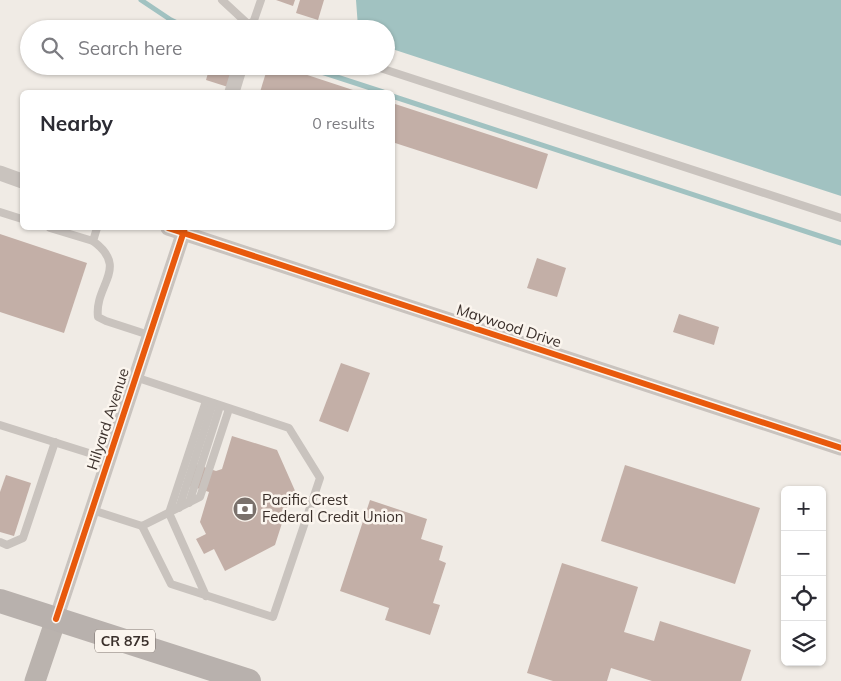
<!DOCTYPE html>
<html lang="en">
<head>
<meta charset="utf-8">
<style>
  body { margin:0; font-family:Mulish,sans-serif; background:#f7f7f7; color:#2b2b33 }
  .controls { position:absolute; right:15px; bottom:15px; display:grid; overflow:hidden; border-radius:8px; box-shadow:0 1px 4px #0004 }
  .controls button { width:45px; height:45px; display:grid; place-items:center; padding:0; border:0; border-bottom:1px solid #e1e1e2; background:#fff; color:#2b2b33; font:25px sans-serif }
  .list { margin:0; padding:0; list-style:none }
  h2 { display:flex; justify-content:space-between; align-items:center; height:65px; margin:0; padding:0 20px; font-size:21px }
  h2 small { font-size:16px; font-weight:400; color:#7c7c81 }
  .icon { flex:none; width:28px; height:28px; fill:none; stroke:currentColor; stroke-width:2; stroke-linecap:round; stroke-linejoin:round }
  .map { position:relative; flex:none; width:841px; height:681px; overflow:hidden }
  .search { position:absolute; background:#fff; box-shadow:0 1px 4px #0004; left:20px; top:20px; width:375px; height:55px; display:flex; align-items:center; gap:12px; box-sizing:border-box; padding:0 18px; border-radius:28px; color:#7c7c81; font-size:19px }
  .panel { position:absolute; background:#fff; box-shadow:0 1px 4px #0004; left:20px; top:90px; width:375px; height:140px; border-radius:8px }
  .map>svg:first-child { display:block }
  .water { fill:#a1c2c1 }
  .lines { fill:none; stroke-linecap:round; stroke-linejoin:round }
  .stream { stroke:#a1c2c1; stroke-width:5 }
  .building { fill:#c3afa7 }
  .lane { stroke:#c9c3be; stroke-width:8 }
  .street { stroke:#c9c3be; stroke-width:15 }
  .secondary { stroke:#bab3ae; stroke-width:21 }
  .primary { stroke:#b8b1ad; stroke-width:24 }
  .cycleway-casing { stroke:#fbf5ee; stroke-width:9 }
  .cycleway { stroke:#e8590c; stroke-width:6 }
  .labels { text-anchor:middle; stroke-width:5; stroke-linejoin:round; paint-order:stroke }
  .shield { fill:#fbf5ee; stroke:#756b66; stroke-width:1 }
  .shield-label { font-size:14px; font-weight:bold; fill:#3b302b }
  .street-label { font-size:15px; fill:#3b302b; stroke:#fbf5ee }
  .poi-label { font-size:15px; fill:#3b302b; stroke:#fbf5ee; text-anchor:start }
</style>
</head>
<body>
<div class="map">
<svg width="841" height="681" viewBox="0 0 841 681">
  <rect width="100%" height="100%" fill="#f0ebe5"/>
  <!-- water -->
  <path class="water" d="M356 0H841V196L386 47V29H360L358 27Z"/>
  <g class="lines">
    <!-- stream -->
    <g class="stream">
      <path d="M141 0 171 20 190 29"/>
      <path d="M303 66 383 92"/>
      <path d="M392 96 841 243"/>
    </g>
  </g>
  <!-- building -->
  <g class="building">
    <path d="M276 0H295L293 6Z"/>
    <path d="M300 0H324L318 20 296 13Z"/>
    <path d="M210 66H235L228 87 206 80Z"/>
    <path d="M268 66H280L359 92H260Z"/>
    <path d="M392 103 548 154 537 189 392 142Z"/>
    <path d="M0 234 87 263 64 333 0 312Z"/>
    <path d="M537 258 566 268 557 297 527 288Z"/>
    <path d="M679 314 719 327 714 345 673 332Z"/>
    <path d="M341 363 370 373 348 432 319 421Z"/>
    <path d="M232 436 277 450 296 493 291 495 275 545 225 571 214 549 204 554 196 539 206 534 200 522 209 492 185 484 192 463 216 471 222 469Z"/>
    <path d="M625 465 760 508 735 584 601 541Z"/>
    <path d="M6 475 31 483 14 536 0 532V492Z"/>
    <path d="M370 500 427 519 421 539 443 546 439 560 446 563 433 603 440 605 430 635 385 620 389 608 340 591Z"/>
    <path d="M562 563 638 587 624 632 654 641 660 621 751 650 741 681H652L611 668 607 681H553L527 673Z"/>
  </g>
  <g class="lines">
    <!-- lane -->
    <g class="lane">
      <path d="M222 0 249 25 255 27"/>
      <path d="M252 26 261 0"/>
      <path d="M374 66 841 218"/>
      <path d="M0 212 22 219"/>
      <path d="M50 228 93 241"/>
      <path d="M97 228 93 241C130 268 94 285 98 317L106 321 149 335"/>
      <path d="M135 377 289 428 320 478 273 617 171 584 142 526"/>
      <path d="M206 401 169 513 206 596"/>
      <path d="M0 425 108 459"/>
      <path d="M189 503 220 406"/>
      <path d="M179 508 213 403"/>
      <path d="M92 510 142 526 200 497 229 409"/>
      <path d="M0 542 7 545 23 538 55 442"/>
    </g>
    <!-- street -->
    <g class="street">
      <path d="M251 29 252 26"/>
      <path d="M232 92 240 66"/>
      <path d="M0 173 22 181"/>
      <path d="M168 228 841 448"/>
      <path d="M56 619 185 228"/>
    </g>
    <!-- secondary -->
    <path class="secondary" d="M35 681 56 619"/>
    <!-- primary -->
    <path class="primary" d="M0 601 249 681"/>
    <defs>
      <g id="cycleway">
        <path d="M168 228 841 448"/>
        <path d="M56 619 185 228"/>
      </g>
    </defs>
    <!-- cycleway casing -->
    <use href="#cycleway" class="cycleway-casing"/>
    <!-- cycleway -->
    <use href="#cycleway" class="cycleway"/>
  </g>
  <!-- icons -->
  <defs>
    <symbol id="bank-disc" viewBox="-11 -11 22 22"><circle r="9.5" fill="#7a716c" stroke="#fbf5ee"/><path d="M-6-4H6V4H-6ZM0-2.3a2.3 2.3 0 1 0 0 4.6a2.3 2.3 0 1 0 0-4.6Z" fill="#fff"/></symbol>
  </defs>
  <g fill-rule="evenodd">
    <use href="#bank-disc" x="231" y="495" width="28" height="28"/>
  </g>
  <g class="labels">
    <!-- shield labels -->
    <rect class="shield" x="95" y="629.5" width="60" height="23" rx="4"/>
    <g class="shield-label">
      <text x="125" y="646">CR 875</text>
    </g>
    <!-- street labels -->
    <g class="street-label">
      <text transform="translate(509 326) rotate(18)" y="5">Maywood Drive</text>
      <text transform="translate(108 419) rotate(-72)" y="5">Hilyard Avenue</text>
    </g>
    <!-- poi labels -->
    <g class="poi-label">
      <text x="262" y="505">Pacific Crest<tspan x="262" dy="17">Federal Credit Union</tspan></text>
    </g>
  </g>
</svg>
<div class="controls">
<button>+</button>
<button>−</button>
<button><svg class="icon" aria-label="locate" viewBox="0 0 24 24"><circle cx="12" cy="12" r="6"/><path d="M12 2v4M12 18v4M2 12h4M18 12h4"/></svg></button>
<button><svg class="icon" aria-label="layers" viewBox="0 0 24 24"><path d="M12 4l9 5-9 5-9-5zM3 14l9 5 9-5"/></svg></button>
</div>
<div class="search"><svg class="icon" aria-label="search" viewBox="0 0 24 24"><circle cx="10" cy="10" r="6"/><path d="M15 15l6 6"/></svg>Search here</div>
<section class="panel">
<h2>Nearby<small>0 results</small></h2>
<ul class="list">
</ul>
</section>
</div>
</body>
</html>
